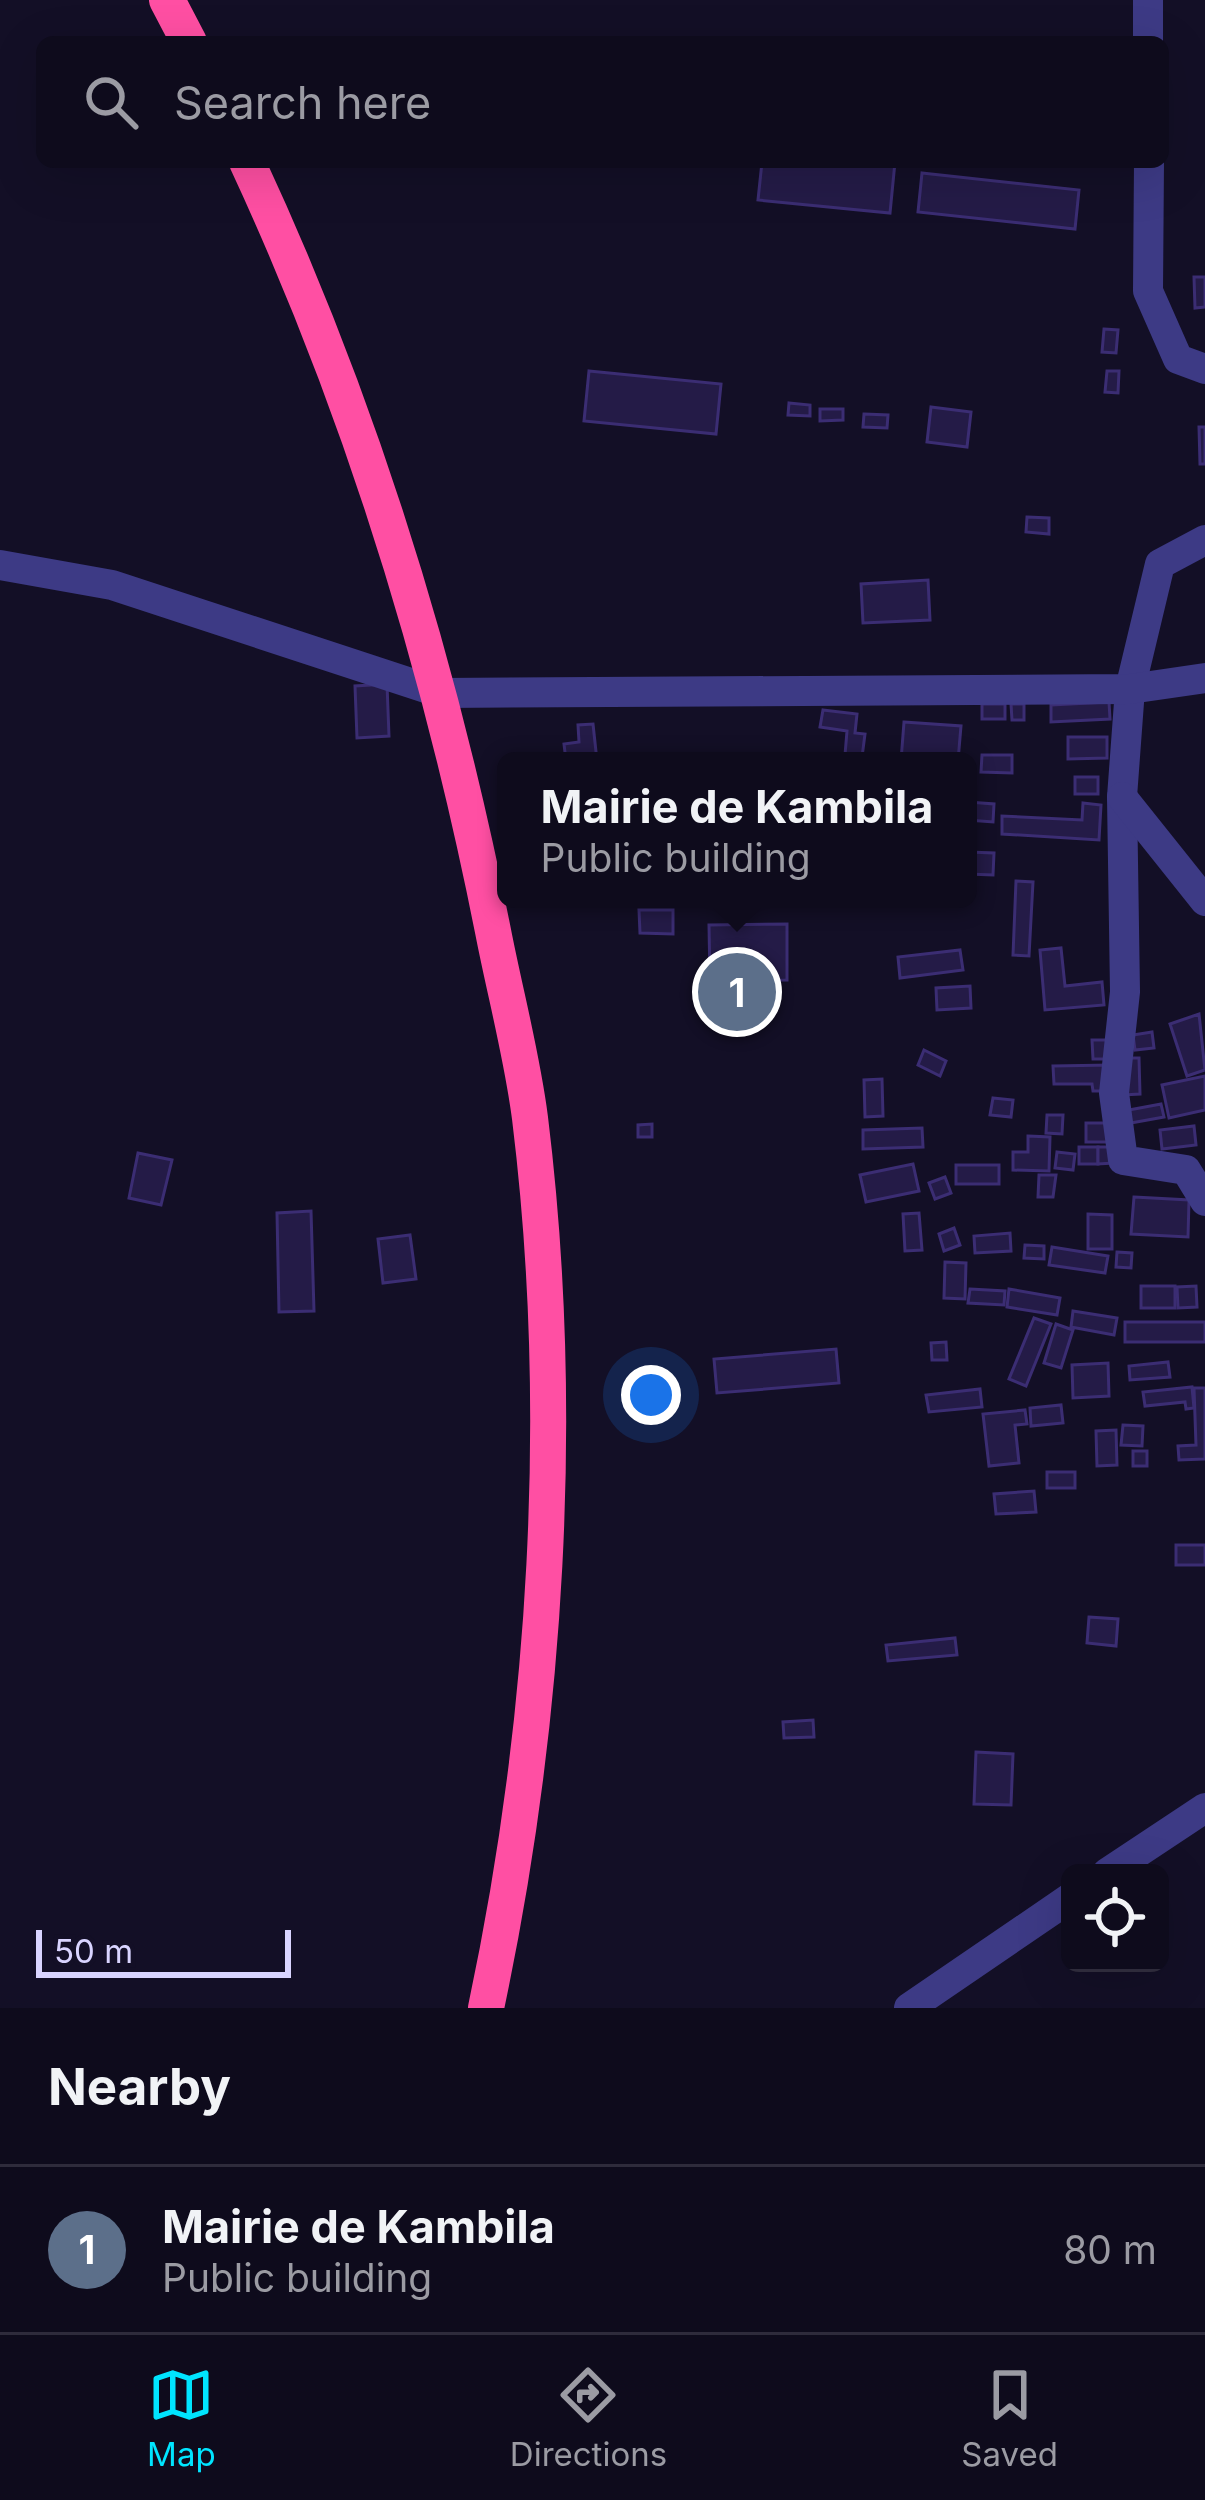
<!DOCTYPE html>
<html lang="en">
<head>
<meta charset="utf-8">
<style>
  body { margin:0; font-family:Inter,sans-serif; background:#1c1929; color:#f1f3f6 }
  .controls { position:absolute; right:36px; bottom:36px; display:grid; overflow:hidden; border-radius:18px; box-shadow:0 12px 48px #0002 }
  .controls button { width:108px; height:108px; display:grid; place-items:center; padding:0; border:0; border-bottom:3px solid #2e2b3b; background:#0e0b1c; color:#f1f3f6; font:60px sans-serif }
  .scale { position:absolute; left:36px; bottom:30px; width:255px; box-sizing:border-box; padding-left:12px; border:6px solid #d9d4ff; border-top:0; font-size:33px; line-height:42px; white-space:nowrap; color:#d9d4ff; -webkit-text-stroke:9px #130f26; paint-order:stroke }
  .you { position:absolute; left:651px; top:1395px; width:42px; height:42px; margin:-30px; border:9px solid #fff; border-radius:50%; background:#1a73e8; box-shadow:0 0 0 18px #1a73e833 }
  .badge { display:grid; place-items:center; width:78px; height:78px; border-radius:50%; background:#00e5ff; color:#fff; font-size:39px; font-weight:700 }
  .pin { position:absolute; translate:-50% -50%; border:6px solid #fff; box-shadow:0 3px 12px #0006 }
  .popup { position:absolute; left:497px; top:752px; width:480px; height:156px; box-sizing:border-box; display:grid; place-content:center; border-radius:18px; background:#0e0b1c; filter:drop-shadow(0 3px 9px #0005); font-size:39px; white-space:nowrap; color:#9b9ba3 }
  .popup b { font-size:45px; color:#f1f3f6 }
  .popup::after { content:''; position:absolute; left:50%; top:100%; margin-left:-24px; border:24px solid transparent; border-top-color:#0e0b1c }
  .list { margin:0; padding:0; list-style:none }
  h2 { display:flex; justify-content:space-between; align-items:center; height:156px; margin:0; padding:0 48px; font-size:51px }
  h2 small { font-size:39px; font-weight:400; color:#9b9ba3 }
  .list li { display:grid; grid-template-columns:78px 1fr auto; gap:36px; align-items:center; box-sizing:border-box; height:168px; padding:0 48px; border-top:3px solid #2e2b3b }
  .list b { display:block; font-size:45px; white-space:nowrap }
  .list p { margin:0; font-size:39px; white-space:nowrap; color:#9b9ba3 }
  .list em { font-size:39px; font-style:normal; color:#9b9ba3 }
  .icon { flex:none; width:66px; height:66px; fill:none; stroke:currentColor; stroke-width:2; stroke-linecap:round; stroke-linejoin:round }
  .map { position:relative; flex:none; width:1205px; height:2008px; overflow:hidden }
  .search { position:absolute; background:#0e0b1c; box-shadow:0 12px 48px #0002; left:36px; right:36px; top:36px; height:132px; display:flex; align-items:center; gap:30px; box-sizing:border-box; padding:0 42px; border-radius:18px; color:#9b9ba3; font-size:45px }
  .sheet { height:324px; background:#0e0b1c }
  nav { display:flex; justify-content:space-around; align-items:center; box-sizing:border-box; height:168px; border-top:3px solid #2e2b3b; background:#0e0b1c; font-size:33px; color:#9b9ba3 }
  nav a { display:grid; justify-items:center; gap:6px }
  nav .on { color:#00e5ff }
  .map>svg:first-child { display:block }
  .building { fill:#241b47; stroke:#3b2d73; stroke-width:3 }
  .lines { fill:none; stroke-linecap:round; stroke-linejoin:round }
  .minor { stroke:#3d3a85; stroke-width:30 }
  .highway { stroke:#ff4fa3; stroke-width:36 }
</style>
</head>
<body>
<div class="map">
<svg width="1205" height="2008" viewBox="0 0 1205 2008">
  <rect width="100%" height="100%" fill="#130f26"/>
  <!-- building -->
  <g class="building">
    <path d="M762 162H895L890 213 758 200Z"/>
    <path d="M922 173 1079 190 1075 229 918 212Z"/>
    <path d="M1194 277H1205V307L1195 308Z"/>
    <path d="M1104 329 1118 330 1116 353 1102 352Z"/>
    <path d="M589 371 721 384 716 434 584 421Z"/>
    <path d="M1107 371H1119L1118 393 1105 392Z"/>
    <path d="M789 403 810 405V416L788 415Z"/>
    <path d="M931 407 971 412 967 447 927 442Z"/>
    <path d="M820 409H843V420L820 421Z"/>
    <path d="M864 414 888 415 887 428 863 427Z"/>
    <path d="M1199 427H1205V464H1200Z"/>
    <path d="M1027 517 1049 518V534L1026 532Z"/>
    <path d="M928 580 930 620 863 623 861 584Z"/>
    <path d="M387 684 389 736 357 738 355 686Z"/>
    <path d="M1109 702 1110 719 1051 722V705Z"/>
    <rect x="982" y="704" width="23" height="15"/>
    <path d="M1011 704H1024V720H1012Z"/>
    <path d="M823 710 857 714 855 733 865 734 862 757 845 755 847 731 820 727Z"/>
    <path d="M904 722 961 726 958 761H901Z"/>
    <path d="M593 724 597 761H566L564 744 579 742 578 725Z"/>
    <path d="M1068 737H1107V758L1068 759Z"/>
    <path d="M982 755H1012V773L981 772Z"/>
    <rect x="1075" y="777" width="23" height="17"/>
    <path d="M968 802 994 804 993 822 968 820Z"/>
    <path d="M1083 803 1101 805 1099 840 1002 834V816L1082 820Z"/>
    <path d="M968 852 994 853 993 875 968 874Z"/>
    <path d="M1016 881 1033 882 1029 956 1013 955Z"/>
    <path d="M639 910H673V934L640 933Z"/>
    <path d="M787 924V980L710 981 709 925Z"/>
    <path d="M1061 948 1065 986 1102 982 1104 1005 1045 1010 1040 950Z"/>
    <path d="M960 950 963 970 900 978 898 957Z"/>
    <path d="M970 986 971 1008 937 1010 936 988Z"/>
    <path d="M1199 1014 1205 1070 1187 1076 1170 1024Z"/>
    <path d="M1152 1032 1154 1048 1135 1050 1133 1035Z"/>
    <path d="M1092 1040H1111L1112 1059H1093Z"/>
    <path d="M924 1050 946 1061 940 1076 918 1065Z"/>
    <path d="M1122 1058H1139L1140 1094 1123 1095Z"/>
    <path d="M1111 1065 1112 1091H1093L1092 1084H1054L1053 1066Z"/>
    <path d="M1205 1076V1110L1169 1118 1162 1085Z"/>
    <path d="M882 1079 883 1116 865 1117 864 1080Z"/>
    <path d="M993 1098 1013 1100 1011 1117 990 1115Z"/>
    <path d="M1161 1104 1164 1117 1131 1123 1129 1110Z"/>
    <path d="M1047 1115H1063L1062 1134 1046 1133Z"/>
    <rect x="1086" y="1123" width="23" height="19"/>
    <path d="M652 1124V1137H638V1125Z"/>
    <path d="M1194 1126 1196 1145 1162 1149 1160 1130Z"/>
    <path d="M922 1128 923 1147 863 1149V1130Z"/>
    <path d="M1028 1136 1050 1137 1049 1171 1013 1170V1152H1028Z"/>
    <rect x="1079" y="1147" width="19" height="17"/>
    <path d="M1098 1147H1113L1114 1163 1098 1164Z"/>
    <path d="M1057 1152 1075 1154 1073 1170 1055 1168Z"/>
    <path d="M138 1153 172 1160 161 1205 129 1198Z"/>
    <path d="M913 1164 919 1191 866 1202 860 1175Z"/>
    <rect x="956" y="1165" width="43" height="19"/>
    <path d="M1039 1175H1056L1053 1197H1038Z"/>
    <path d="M945 1177 951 1193 935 1199 929 1183Z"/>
    <path d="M1134 1197 1189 1200 1188 1237 1131 1234Z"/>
    <path d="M311 1211 314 1311 279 1312 277 1213Z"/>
    <path d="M919 1213 922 1250 905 1251 903 1214Z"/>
    <path d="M1088 1214 1112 1215V1249H1088Z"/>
    <path d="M954 1228 960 1245 944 1251 939 1234Z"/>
    <path d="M1010 1233 1011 1251 975 1253 974 1236Z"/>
    <path d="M410 1235 416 1279 383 1283 378 1239Z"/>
    <path d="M1025 1245 1044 1246V1259L1024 1258Z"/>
    <path d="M1052 1247 1108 1256 1105 1273 1049 1265Z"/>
    <path d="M1117 1252 1132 1253 1131 1268 1116 1267Z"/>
    <path d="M945 1262 966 1263 965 1299 944 1298Z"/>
    <rect x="1141" y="1286" width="34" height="22"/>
    <path d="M1196 1286 1197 1307 1178 1308 1177 1287Z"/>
    <path d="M970 1289 1005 1291 1004 1305 968 1303Z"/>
    <path d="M1009 1289 1060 1298 1057 1315 1007 1307Z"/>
    <path d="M1073 1311 1117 1318 1114 1335 1071 1327Z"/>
    <path d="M1034 1318 1051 1324 1026 1386 1009 1379Z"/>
    <rect x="1125" y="1322" width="80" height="20"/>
    <path d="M1056 1324 1073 1330 1061 1368 1044 1363Z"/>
    <path d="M946 1342 947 1360H932L931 1343Z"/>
    <path d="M836 1349 839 1383 717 1393 714 1359Z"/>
    <path d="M1168 1362 1170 1377 1130 1380 1129 1366Z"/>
    <path d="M1108 1363 1109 1396 1073 1398 1072 1365Z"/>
    <path d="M1192 1387 1194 1408 1186 1409 1185 1402 1145 1406 1143 1392Z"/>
    <path d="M1194 1388H1205V1459L1179 1460 1178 1446 1196 1445Z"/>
    <path d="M980 1389 982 1407 929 1412 926 1395Z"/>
    <path d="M1061 1405 1063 1423 1031 1426 1030 1408Z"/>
    <path d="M1025 1410 1027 1424 1015 1425 1019 1463 989 1466 983 1414Z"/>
    <path d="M1123 1425 1143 1426 1142 1446 1121 1445Z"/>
    <path d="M1116 1430 1117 1465 1097 1466 1096 1431Z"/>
    <rect x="1133" y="1451" width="14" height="15"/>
    <rect x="1047" y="1472" width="28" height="16"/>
    <path d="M1034 1491 1036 1512 996 1514 994 1494Z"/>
    <rect x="1176" y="1545" width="29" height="20"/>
    <path d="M1089 1617 1118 1619 1116 1646 1087 1643Z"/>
    <path d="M955 1638 957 1655 888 1661 886 1645Z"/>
    <path d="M813 1720 814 1737 784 1738 783 1722Z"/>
    <path d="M976 1752 1013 1754 1011 1805 974 1804Z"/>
  </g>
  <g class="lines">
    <!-- minor -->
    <g class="minor">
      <path d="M1148 0V42"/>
      <path d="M1149 162 1148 291 1178 359 1205 369"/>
      <path d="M1205 540 1160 564 1130 689 1122 797 1125 992 1114 1093 1123 1160 1186 1170 1205 1201"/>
      <path d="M0 565 112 585 441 693 1130 689 1205 678"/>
      <path d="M1122 797 1205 901"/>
      <path d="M1107 1873 1205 1808"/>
      <path d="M909 2008 1070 1898"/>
    </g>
    <!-- highway -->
    <g class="highway">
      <path d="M167 0 189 42"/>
      <path d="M247 162C362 409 440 664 493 931 505 993 522 1055 530 1118 566 1410 547 1721 486 2008"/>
    </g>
  </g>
</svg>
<div class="controls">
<button><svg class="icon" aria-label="locate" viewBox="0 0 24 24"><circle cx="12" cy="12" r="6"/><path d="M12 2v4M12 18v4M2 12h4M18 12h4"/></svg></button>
</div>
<div class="scale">50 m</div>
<div class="you"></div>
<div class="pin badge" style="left:737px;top:992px;background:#5c6f8a">1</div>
<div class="popup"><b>Mairie de Kambila</b>Public building</div>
<div class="search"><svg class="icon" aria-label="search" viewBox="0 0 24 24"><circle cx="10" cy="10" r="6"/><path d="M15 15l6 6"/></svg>Search here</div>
</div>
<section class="sheet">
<h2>Nearby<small></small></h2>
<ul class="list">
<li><span class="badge" style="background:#5c6f8a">1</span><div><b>Mairie de Kambila</b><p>Public building</p></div><em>80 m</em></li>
</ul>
</section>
<nav>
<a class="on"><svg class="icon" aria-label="map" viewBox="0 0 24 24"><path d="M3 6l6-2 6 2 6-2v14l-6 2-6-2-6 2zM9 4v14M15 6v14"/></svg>Map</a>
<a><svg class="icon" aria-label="directions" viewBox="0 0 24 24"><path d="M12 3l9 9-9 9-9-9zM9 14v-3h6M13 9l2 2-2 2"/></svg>Directions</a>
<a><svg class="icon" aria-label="saved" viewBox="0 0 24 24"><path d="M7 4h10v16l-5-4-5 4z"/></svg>Saved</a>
</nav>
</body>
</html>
